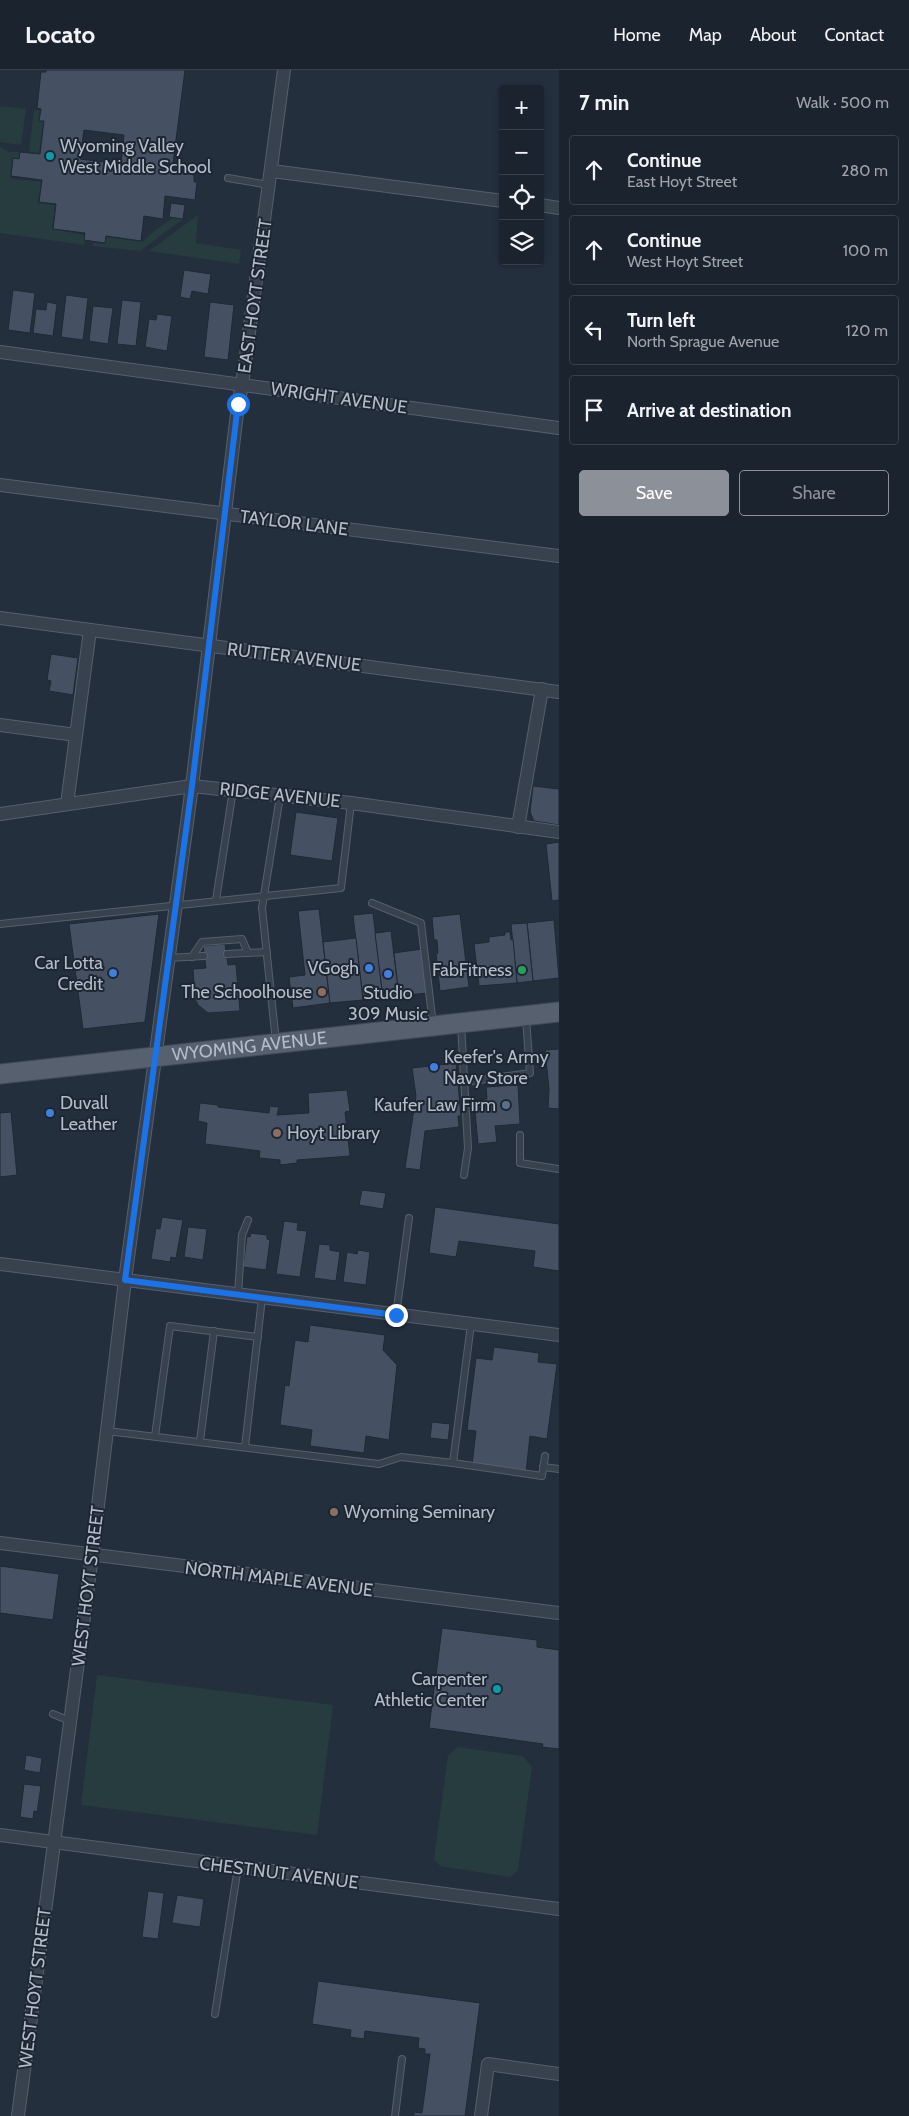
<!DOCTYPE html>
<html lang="en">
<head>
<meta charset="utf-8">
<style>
  body { margin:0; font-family:Cabin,sans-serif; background:#282f3a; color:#f1f3f6 }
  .controls { position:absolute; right:15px; top:15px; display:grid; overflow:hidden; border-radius:5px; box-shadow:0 1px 4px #0004 }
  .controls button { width:45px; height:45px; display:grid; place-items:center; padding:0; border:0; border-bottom:1px solid #39404a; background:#1b232e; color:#f1f3f6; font:25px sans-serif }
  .stop { position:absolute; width:15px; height:15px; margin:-11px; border:4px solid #1a73e8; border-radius:50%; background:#fff }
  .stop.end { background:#1a73e8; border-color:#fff; box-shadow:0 1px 5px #0008 }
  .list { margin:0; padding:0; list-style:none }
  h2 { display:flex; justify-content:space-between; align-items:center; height:65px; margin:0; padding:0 20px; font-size:21px }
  h2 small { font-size:16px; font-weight:400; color:#a0a4aa }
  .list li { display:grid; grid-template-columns:32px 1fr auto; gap:15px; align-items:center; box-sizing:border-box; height:70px; margin:0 10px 10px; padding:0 10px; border:1px solid #39404a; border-radius:5px }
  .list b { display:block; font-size:19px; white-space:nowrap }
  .list p { margin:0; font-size:16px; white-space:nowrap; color:#a0a4aa }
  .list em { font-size:16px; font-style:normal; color:#a0a4aa }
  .actions { display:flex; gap:10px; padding:15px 20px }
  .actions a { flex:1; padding:11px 0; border:1px solid #8c9099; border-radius:5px; text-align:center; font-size:18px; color:#8c9099 }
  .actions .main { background:#8c9099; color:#fff }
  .icon { flex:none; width:28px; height:28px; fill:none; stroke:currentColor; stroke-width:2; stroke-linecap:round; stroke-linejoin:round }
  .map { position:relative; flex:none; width:559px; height:2046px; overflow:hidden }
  header { display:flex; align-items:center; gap:30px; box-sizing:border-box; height:70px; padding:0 25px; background:#1b232e; border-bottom:1px solid #39404a }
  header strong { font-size:24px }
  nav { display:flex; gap:28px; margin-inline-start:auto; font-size:18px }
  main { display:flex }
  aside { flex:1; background:#1b232e }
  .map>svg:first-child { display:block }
  .green { fill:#263c3f }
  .building { fill:#455162; stroke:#1f2835; fill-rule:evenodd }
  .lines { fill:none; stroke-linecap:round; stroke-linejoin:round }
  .lane-casing { stroke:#565f6c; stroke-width:8 }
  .street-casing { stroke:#565f6c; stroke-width:14 }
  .primary-casing { stroke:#414a57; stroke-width:21 }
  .lane { stroke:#38414e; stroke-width:6 }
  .street { stroke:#38414e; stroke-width:12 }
  .primary { stroke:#56606e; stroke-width:19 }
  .route { stroke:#1a73e8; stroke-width:6 }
  .culture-dot { fill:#0f9aa8; stroke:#1d2633; stroke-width:2 }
  .shop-dot { fill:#3f7fe0; stroke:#1d2633; stroke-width:2 }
  .leisure-dot { fill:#2e9e5b; stroke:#1d2633; stroke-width:2 }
  .education-dot { fill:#8d6e63; stroke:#1d2633; stroke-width:2 }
  .service-dot { fill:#5c6f8a; stroke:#1d2633; stroke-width:2 }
  .labels { text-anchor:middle; stroke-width:4; stroke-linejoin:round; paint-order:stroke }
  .poi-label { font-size:18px; fill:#b4bcc9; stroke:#1d2633; text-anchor:end }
  .street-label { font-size:18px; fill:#b4bcc9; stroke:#1d2633 }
</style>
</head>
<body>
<header>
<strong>Locato</strong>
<nav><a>Home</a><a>Map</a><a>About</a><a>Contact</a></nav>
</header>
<main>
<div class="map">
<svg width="559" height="2046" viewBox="0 0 559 2046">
  <rect width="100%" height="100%" fill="#242f3e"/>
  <!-- green -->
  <g class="green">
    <path d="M0 36 26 39 21 75 0 72Z"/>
    <path d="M34 40 40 41 39 51 44 52 39 83 29 82Z"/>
    <path d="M0 77 9 82H19V88H12L10 108 41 112 38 133 55 135 52 159 84 165 85 175 0 163Z"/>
    <path d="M198 145 196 173 241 180 239 194 149 181Z"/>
    <path d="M174 147 183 149 140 181 93 176V173L105 174 107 167 143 172 148 166Z"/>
    <path d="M97 1605 333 1635 317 1765 81 1735Z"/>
    <path d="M458 1677 523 1686 532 1697 518 1800 510 1807 440 1796 434 1789 448 1685Z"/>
  </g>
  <!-- building -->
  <g class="building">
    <path d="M46 0H185L172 101 194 105V112H197L195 130 165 126 163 149 144 146 141 171 106 166 105 173 84 170 85 163 53 159 56 134 39 132 42 110 11 106 13 88 19 89 20 82 40 84 44 51H39L41 39 37 38 41 2H46ZM84 60 124 65 121 94 80 89Z"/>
    <path d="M171 133 185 135 183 149 169 147Z"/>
    <path d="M184 200 211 204 208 224 192 221 190 229 180 227Z"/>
    <path d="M13 220 35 223 30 263 8 260Z"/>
    <path d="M66 225 88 228 83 270 61 267Z"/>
    <path d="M122 230 141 232 136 276 117 274Z"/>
    <path d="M47 232 57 234 53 266 33 263 36 239 46 240Z"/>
    <path d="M210 232 234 235 228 290 204 287Z"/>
    <path d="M93 236 113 238 108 274 89 271Z"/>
    <path d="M157 244 172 246 167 281 145 277 149 249 156 250Z"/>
    <path d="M51 584 78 588 73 625 49 621 51 611 47 610Z"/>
    <path d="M533 716 559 719V755L534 751 530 742Z"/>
    <path d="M296 742 338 748 332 791 290 785Z"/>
    <path d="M559 772V830L552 831 546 774Z"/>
    <path d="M319 839 330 933 293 938 289 907 305 905 298 841Z"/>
    <path d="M373 843 383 928 363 930 353 845Z"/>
    <path d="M159 844 145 952 83 959 69 854Z"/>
    <path d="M460 844 469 917 440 921 436 884 438 883 437 870H434L432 847Z"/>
    <path d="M554 850 559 908 533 911 527 853Z"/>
    <path d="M527 853 533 911 517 913 511 854Z"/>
    <path d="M391 861 399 926 383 928 375 863Z"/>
    <path d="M505 862H510L511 870 513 869 517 913 479 916 474 874 489 872V867L505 865Z"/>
    <path d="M356 868 363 930 330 933 323 872Z"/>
    <path d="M225 874 228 895 236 894 240 941 208 943 198 935 195 929 193 899 206 898 203 876Z"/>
    <path d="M422 879 427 923 399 926 394 883Z"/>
    <path d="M559 979V1039L548 1038 549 1019 545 980Z"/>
    <path d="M456 993 461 1046H458L459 1057 425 1061 420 1100 405 1098 416 1026 412 998Z"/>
    <path d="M518 1015 520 1054 495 1056 497 1072 478 1074 474 1030 487 1029 486 1017Z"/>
    <path d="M347 1020 350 1041 345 1042 350 1086 297 1090V1093L280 1095V1090L259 1088 260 1081 205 1074 207 1053 198 1051 200 1033 218 1035V1037L269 1043 270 1036 279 1037 277 1045 309 1043 308 1023Z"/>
    <path d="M11 1042 17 1105 0 1107V1043Z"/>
    <path d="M362 1120 386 1123 383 1139 359 1135Z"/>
    <path d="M435 1137 559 1154V1201L533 1197 535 1181 459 1171 456 1187 429 1183Z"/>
    <path d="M162 1147 183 1150 176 1188 171 1187 170 1192 151 1189 156 1158 160 1159Z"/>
    <path d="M284 1151 298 1153 297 1160 307 1161 300 1207 276 1204Z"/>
    <path d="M188 1157 207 1159 203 1190 184 1187Z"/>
    <path d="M251 1163 267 1165V1169L270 1170 266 1200 243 1197 247 1166 250 1167Z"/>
    <path d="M319 1174 330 1175V1180L340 1182 336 1211 314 1208Z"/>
    <path d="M358 1180 370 1182 366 1215 343 1212 347 1182 357 1184Z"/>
    <path d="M310 1255 385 1265 383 1280 397 1295 389 1370 366 1366 364 1383 310 1376 312 1360 280 1355 285 1315 289 1316 295 1270 308 1272Z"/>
    <path d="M494 1277 539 1283 538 1292 557 1294 547 1369 530 1366 526 1402 472 1395 476 1361 467 1360 476 1288 492 1290Z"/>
    <path d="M432 1352 450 1354 448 1370 430 1368Z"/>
    <path d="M0 1496 59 1504 53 1550 0 1543Z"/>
    <path d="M442 1558 537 1570V1577L559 1580V1578V1679L542 1677 543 1674 429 1658Z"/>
    <path d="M26 1685 42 1688 40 1703 24 1700Z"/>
    <path d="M24 1714 41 1716 37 1742 34 1741 33 1749 20 1747Z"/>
    <path d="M148 1821 164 1823 158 1869 142 1867Z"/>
    <path d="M177 1825 204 1829 200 1857 172 1853Z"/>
    <path d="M318 1911 480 1933 465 2046H414V2042L422 2043 430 1984H425V1979L418 1978 419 1968 365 1961 364 1969 350 1967 351 1960 312 1954Z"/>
  </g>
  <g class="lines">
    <defs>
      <g id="lane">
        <path d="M228 108 269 115"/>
        <path d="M216 830 233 720"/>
        <path d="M372 833 421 853 433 955"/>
        <path d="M0 854 341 818 351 733"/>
        <path d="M227 884 267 882"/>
        <path d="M192 887 202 872 242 869 248 883"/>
        <path d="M168 888 204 886"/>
        <path d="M461 954 468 1078 464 1105"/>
        <path d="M276 972 262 838 280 726"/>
        <path d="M465 1012 530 1003 526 948"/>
        <path d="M520 1065V1093L559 1099"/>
        <path d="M238 1224 242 1165 248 1150"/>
        <path d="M396 1245 409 1148"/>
        <path d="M471 1254 453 1393 542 1406 545 1386"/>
        <path d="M107 1361 379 1394 401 1387 453 1393"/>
        <path d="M155 1366 170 1256 258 1267"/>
        <path d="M200 1371 214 1261"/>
        <path d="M245 1377 262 1228"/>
        <path d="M543 1397 559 1399"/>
        <path d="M53 1644 70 1651"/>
        <path d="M215 1944 238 1797"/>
        <path d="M395 2046 402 1989"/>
      </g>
      <g id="street">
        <path d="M272 101 503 131"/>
        <path d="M540 135 559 138"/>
        <path d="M0 282 559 358"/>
        <path d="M0 415 559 486"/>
        <path d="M0 548 559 622"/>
        <path d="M0 655 76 665"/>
        <path d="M67 734 90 560"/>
        <path d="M0 744 192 716 351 733 559 762"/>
        <path d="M518 757 542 619"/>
        <path d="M0 1194 559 1265"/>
        <path d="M0 1473 559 1543"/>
        <path d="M0 1765 559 1839"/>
        <path d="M18 2046 92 1486 125 1210 192 716 238 335 242 315 284 0"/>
        <path d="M481 2046 488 1994 559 2004"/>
      </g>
      <g id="primary">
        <path id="s1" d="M0 1004 559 942"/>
      </g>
    </defs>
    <!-- lane casing -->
    <use href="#lane" class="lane-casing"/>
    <!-- street casing -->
    <use href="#street" class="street-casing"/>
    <!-- primary casing -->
    <use href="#primary" class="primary-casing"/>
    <!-- lane -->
    <use href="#lane" class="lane"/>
    <!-- street -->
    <use href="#street" class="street"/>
    <!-- primary -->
    <use href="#primary" class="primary"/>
  </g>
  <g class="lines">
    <!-- route -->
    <path class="route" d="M238 334 192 716 125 1210 396 1245"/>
  </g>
  <!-- markers -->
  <g class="culture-dot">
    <circle cx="50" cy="86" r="5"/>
    <circle cx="497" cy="1619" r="5"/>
  </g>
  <g class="shop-dot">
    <circle cx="369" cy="898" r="5"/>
    <circle cx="113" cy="903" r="5"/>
    <circle cx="388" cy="904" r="5"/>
    <circle cx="434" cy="997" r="5"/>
    <circle cx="50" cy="1043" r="5"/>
  </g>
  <circle class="leisure-dot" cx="522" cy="900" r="5"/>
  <g class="education-dot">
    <circle cx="322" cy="922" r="5"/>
    <circle cx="277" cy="1063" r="5"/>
    <circle cx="334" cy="1442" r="5"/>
  </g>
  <circle class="service-dot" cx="506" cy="1035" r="5"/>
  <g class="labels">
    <!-- poi labels -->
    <g class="poi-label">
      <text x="60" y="82" text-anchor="start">Wyoming Valley<tspan x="60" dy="21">West Middle School</tspan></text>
      <text x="103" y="899">Car Lotta<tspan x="103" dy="21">Credit</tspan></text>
      <text x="359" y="904">VGogh</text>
      <text x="512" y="906">FabFitness</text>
      <text x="312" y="928">The Schoolhouse</text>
      <text x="388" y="929" text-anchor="middle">Studio<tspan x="388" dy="21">309 Music</tspan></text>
      <text x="444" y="993" text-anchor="start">Keefer's Army<tspan x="444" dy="21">Navy Store</tspan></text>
      <text x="60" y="1039" text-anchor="start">Duvall<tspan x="60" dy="21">Leather</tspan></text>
      <text x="496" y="1041">Kaufer Law Firm</text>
      <text x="287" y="1069" text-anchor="start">Hoyt Library</text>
      <text x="344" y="1448" text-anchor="start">Wyoming Seminary</text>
      <text x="487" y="1615">Carpenter<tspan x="487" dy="21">Athletic Center</tspan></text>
    </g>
    <!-- street labels -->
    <g class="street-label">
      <text transform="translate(255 226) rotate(-82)" y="6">EAST HOYT STREET</text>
      <text transform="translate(339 328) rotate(8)" y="6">WRIGHT AVENUE</text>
      <text transform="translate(294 453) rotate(7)" y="6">TAYLOR LANE</text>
      <text transform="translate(294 587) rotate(7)" y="6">RUTTER AVENUE</text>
      <text transform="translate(280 725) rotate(6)" y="6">RIDGE AVENUE</text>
      <text dy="6" stroke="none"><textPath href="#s1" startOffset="251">WYOMING AVENUE</textPath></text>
      <text transform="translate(279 1509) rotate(7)" y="6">NORTH MAPLE AVENUE</text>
      <text transform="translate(88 1516) rotate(-83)" y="6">WEST HOYT STREET</text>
      <text transform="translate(279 1803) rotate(7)" y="6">CHESTNUT AVENUE</text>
      <text transform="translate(35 1918) rotate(-83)" y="6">WEST HOYT STREET</text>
    </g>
  </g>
</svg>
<div class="controls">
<button>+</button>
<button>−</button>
<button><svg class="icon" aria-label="locate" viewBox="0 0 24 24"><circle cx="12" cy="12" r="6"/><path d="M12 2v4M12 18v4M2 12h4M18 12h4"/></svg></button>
<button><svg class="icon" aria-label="layers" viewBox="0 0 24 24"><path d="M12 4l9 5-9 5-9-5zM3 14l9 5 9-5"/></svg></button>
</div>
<div class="stop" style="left:238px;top:334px"></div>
<div class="stop end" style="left:396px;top:1245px"></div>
</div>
<aside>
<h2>7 min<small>Walk · 500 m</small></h2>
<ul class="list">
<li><svg class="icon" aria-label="ahead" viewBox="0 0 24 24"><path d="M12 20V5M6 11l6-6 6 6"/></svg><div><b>Continue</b><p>East Hoyt Street</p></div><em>280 m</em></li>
<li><svg class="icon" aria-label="ahead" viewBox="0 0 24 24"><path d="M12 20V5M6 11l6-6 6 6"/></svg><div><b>Continue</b><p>West Hoyt Street</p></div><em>100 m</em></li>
<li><svg class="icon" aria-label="left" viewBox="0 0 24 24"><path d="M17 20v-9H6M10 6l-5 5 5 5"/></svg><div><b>Turn left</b><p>North Sprague Avenue</p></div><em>120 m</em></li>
<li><svg class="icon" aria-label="arrive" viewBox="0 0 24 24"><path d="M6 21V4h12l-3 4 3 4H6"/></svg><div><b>Arrive at destination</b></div></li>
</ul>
<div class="actions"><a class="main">Save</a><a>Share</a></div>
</aside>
</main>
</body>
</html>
